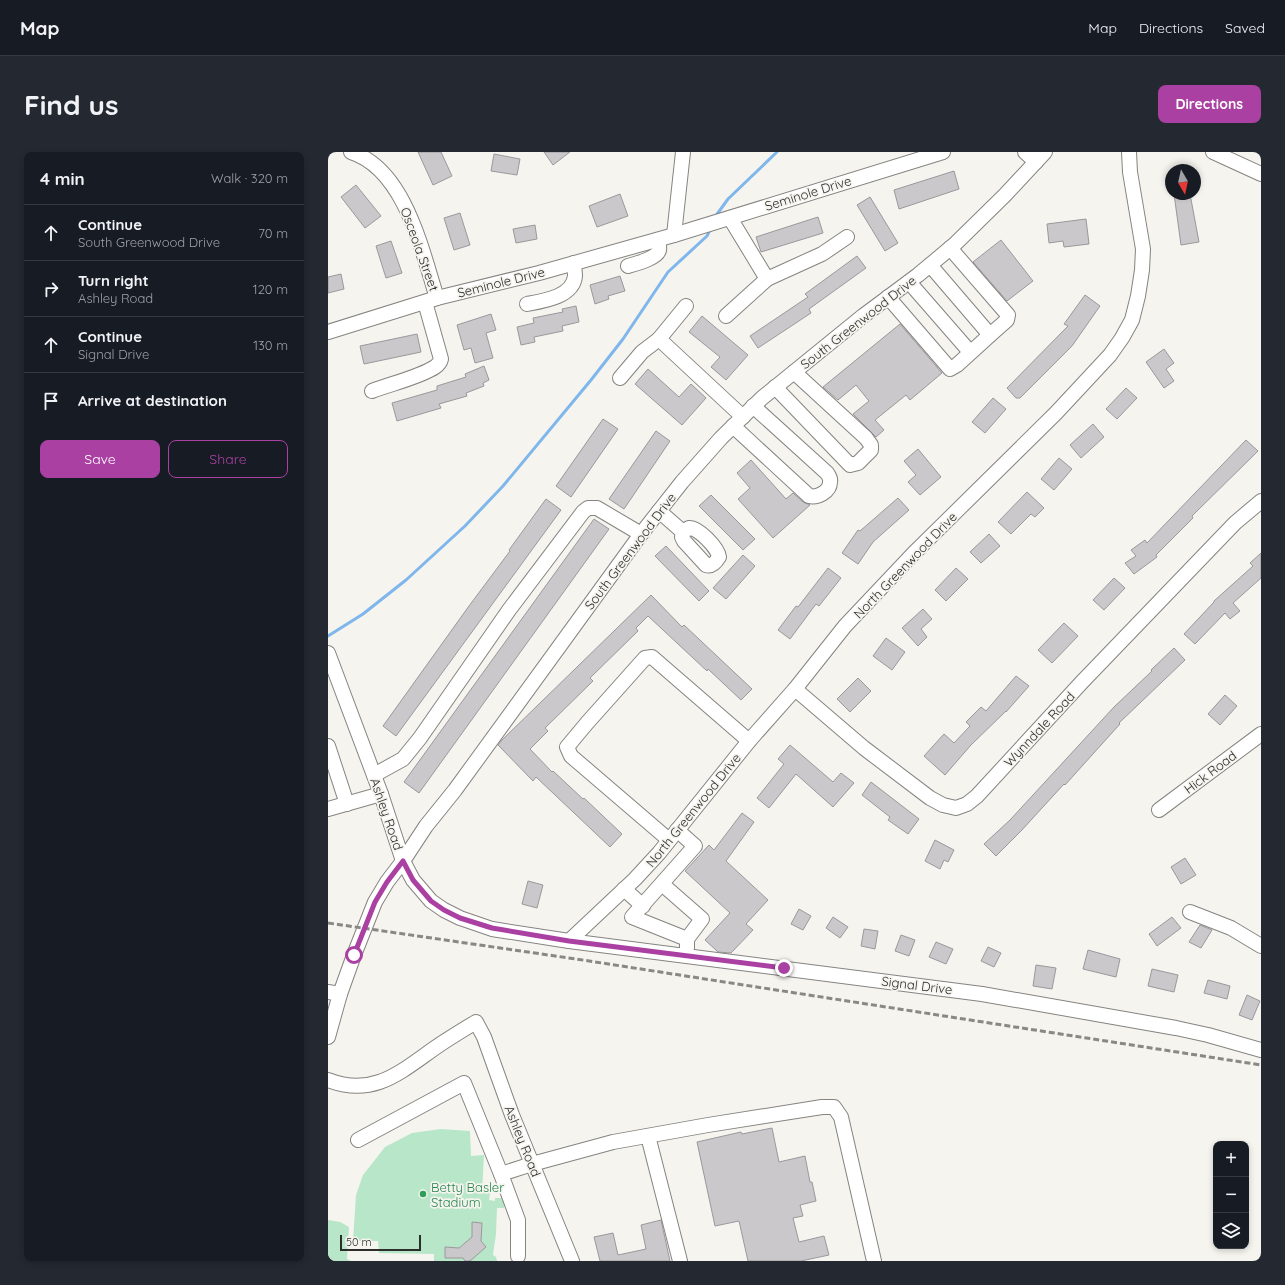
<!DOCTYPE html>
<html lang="en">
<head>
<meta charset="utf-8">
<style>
  body { margin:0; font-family:Quicksand,sans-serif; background:#242831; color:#f1f3f6 }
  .controls { position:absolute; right:12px; bottom:12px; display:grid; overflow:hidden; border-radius:8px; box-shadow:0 2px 6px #0003 }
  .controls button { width:36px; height:36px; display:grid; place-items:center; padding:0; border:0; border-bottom:1px solid #363941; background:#171b24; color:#f1f3f6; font:20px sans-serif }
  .compass { position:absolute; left:837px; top:12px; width:36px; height:36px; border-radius:50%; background:#171b24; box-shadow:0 2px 6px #0003; rotate:171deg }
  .scale { position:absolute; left:12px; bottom:10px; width:81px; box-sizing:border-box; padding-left:4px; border:2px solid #2d2d2b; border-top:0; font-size:11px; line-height:14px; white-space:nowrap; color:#2d2d2b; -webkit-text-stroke:3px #f5f4ef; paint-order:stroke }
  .stop { position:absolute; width:12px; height:12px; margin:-9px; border:3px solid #aa40a2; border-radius:50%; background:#fff }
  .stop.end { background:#aa40a2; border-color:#fff; box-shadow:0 1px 4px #0008 }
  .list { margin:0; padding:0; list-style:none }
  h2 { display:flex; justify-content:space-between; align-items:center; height:52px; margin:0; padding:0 16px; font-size:17px }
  h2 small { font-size:13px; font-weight:400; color:#9ea1a6 }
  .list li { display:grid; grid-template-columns:26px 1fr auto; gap:12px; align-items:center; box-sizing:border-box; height:56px; padding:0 16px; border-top:1px solid #363941 }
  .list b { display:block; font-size:15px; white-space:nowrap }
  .list p { margin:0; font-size:13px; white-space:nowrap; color:#9ea1a6 }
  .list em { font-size:13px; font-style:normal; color:#9ea1a6 }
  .actions { display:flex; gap:8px; padding:12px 16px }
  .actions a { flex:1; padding:9px 0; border:1px solid #aa40a2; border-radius:8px; text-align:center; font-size:14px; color:#aa40a2 }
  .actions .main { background:#aa40a2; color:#fff }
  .icon { flex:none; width:22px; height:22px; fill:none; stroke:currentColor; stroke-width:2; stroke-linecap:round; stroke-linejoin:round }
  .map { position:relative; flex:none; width:933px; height:1109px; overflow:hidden; border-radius:8px }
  header { display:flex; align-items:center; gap:24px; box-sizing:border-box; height:56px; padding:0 20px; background:#171b24; border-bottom:1px solid #363941 }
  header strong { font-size:19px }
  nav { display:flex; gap:22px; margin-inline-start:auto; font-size:14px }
  .intro { display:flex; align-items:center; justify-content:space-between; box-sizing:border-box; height:96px; padding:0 24px }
  h1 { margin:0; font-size:28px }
  .button { padding:10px 18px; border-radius:8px; background:#aa40a2; color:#fff; font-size:14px; font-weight:700 }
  main { display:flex; gap:24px; padding:0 24px }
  aside { flex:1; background:#171b24; border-radius:8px; box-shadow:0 2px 6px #0003 }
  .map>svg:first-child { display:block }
  .green { fill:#b8e6c8 }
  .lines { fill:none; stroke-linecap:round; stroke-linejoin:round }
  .stream { stroke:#7fb6ec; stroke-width:3 }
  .building { fill:#cbc8cc; stroke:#9b989c }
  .minor-casing { stroke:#858480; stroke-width:16 }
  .minor { stroke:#fff; stroke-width:14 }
  .rail { stroke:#888884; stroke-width:3; stroke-dasharray:6 3; stroke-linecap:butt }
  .route { stroke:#aa40a2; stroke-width:5 }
  .leisure-dot { fill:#2e9e5b; stroke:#f5f4ef; stroke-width:1.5 }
  .labels { text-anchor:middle; stroke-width:3.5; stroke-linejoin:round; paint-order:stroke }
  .street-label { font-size:13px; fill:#2d2d2b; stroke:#f5f4ef }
  .leisure-label { font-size:13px; fill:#27864d; stroke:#f5f4ef; text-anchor:start }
</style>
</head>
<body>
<header>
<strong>Map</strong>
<nav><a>Map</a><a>Directions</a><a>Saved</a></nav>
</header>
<div class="intro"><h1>Find us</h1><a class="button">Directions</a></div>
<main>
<aside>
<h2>4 min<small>Walk · 320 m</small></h2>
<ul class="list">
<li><svg class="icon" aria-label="ahead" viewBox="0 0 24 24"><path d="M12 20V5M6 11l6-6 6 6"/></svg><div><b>Continue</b><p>South Greenwood Drive</p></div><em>70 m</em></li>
<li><svg class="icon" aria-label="right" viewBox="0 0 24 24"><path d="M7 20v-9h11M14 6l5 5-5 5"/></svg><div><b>Turn right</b><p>Ashley Road</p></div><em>120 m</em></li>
<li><svg class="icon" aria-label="ahead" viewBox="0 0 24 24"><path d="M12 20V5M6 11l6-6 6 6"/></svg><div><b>Continue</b><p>Signal Drive</p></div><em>130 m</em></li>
<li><svg class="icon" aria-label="arrive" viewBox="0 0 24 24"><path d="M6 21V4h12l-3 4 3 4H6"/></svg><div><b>Arrive at destination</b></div></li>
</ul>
<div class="actions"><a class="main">Save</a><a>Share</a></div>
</aside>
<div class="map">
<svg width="933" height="1109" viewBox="0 0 933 1109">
  <rect width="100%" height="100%" fill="#f5f4ef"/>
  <!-- green -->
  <g class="green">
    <path d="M113 977 142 979 143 1004 156 1003 154 1041H162L161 1048 167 1049V1046H177L176 1056H169L168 1082 165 1103 168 1105 169 1109H106V1102L51 1101 50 1089H25L28 1043 35 1023 57 995 84 981Z"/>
    <path d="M0 1068 12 1070 21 1075 19 1107 23 1109H0Z"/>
  </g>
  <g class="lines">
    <!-- stream -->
    <g class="stream">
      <path d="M387 65 400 47 449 0"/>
      <path d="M0 484 35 462 78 428 137 374 175 334 263 228 295 187 340 120 379 84 382 78"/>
    </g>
  </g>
  <!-- building -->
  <g class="building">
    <path d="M90 0H113L124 24 105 33Z"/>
    <path d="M216 0H242L225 13Z"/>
    <path d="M166 2 192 7 189 23 163 19Z"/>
    <path d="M626 19 631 37 571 57 566 38Z"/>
    <path d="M28 33 53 64 37 76 13 45Z"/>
    <path d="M292 42 300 64 269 75 261 54Z"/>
    <path d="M846 42H862L871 90 853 93Z"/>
    <path d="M542 45 570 91 557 99 529 53Z"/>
    <path d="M132 61 142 93 126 98 116 66Z"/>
    <path d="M490 65 495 81 433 100 428 85Z"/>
    <path d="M758 67 761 92 736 95 735 89 721 91 719 72Z"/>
    <path d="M207 73 209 87 188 91 185 77Z"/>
    <path d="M673 88 705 129 679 149 645 110Z"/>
    <path d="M63 89 74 121 58 126 48 94Z"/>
    <path d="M529 104 538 116 481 157 483 161 430 196 422 184 480 145 477 142Z"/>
    <path d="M13 122 16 137 0 141V125Z"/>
    <path d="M292 124 297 139 280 144 281 147 267 152 262 133Z"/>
    <path d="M757 143 772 154 744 194 692 246H688L679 236 740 174 736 172Z"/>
    <path d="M248 154 251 170 234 174 235 179 206 185 207 190 193 193 189 175 206 171 205 166 235 160 234 157Z"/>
    <path d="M163 162 168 178 158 181 165 206 147 211 143 196 136 198 129 173Z"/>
    <path d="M374 164 420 203 398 228 383 215 392 205 361 180Z"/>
    <path d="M572 172 614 221 582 248 578 243 547 268 556 278 548 285 525 262 541 249 528 233 510 248 495 235Z"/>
    <path d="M89 182 93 200 36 212 32 194Z"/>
    <path d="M836 197 846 211 838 217 846 229 836 236 818 210Z"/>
    <path d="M156 214 161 228 155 231 156 234 138 241 139 244 111 252 113 256 69 269 64 251 109 238V234L138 225 137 222Z"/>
    <path d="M320 217 351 245 363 232 378 246 354 273 307 232Z"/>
    <path d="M798 236 809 246 789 267 778 257Z"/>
    <path d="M665 246 678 257 657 281 644 270Z"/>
    <path d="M275 267 290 277 243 345 228 334Z"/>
    <path d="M765 272 776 285 753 306 742 293Z"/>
    <path d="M328 279 342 289 296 357 281 347Z"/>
    <path d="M918 288 930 299 864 364 865 366 828 403 829 405 806 422 797 411 808 404 803 398 817 388 819 391Z"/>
    <path d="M590 297 613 325 592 343 580 330 588 323 576 309Z"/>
    <path d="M731 306 744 317 726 338 713 327Z"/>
    <path d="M423 308 458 347 465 341 475 350 482 353 445 386 410 347 422 336 409 321Z"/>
    <path d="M699 340 716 356 707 365 703 362 683 382 670 370Z"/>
    <path d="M383 343 427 387 415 398 371 354Z"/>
    <path d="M570 346 581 358 545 390 530 412 514 401 530 378 532 379Z"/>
    <path d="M218 347 233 358 68 584 55 574 141 454 182 399 181 398Z"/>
    <path d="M266 367 281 377 91 641 76 630Z"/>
    <path d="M661 382 672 394 653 411 642 400Z"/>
    <path d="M338 394 381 439 371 449 327 404Z"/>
    <path d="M933 401V426L905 451 912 459 902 467 897 461 867 492 856 482 886 450V449L925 414 922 411Z"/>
    <path d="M415 403 427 414 398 447 385 436Z"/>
    <path d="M500 416 513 426 491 454 488 452 462 487 450 478 468 454 470 455Z"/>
    <path d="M628 416 640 427 618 449 607 438Z"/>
    <path d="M786 426 797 436 776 458 765 448Z"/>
    <path d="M323 443 354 475 356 473 424 537 413 548 380 517 379 519 320 464 308 476 310 479 262 526 265 529 217 576 220 579 202 597 224 620 225 619 255 647 256 646 294 682 282 695 208 625 205 629 170 593 174 588Z"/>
    <path d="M595 457 604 467 593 477 599 485 590 494 574 476Z"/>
    <path d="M736 471 750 484 724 511 710 498Z"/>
    <path d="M558 486 577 500 564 518 545 504Z"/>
    <path d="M846 496 857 508 791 571 792 572 737 633 736 632 693 679 668 704 656 692 682 668 786 555 824 519 823 518Z"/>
    <path d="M688 524 701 534 678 560V559L643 593 617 623 596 604 616 582 626 591 642 574 638 570 653 555 658 559Z"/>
    <path d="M530 526 543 539 522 560 509 547Z"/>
    <path d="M897 543 909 554 892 573 880 562Z"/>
    <path d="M462 593 505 630 513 621 526 631 505 655 468 622 441 656 429 646 456 612 450 607Z"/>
    <path d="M543 630 591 667 580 682 560 668 562 665 534 643Z"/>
    <path d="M414 661 426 670 398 709 440 748 418 772 425 778 403 801 390 800 377 788 402 761 357 719 381 693 386 698Z"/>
    <path d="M607 688 626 698 620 710 616 708 612 717 597 709Z"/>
    <path d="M857 706 868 723 853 732 843 715Z"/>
    <path d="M200 729 215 733 209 756 194 752Z"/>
    <path d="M471 757 483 764 475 778 463 772Z"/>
    <path d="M505 765 520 775 512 786 498 776Z"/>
    <path d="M844 765 853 776 829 794 821 782Z"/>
    <path d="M872 773 884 778 873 796 861 790Z"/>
    <path d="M536 777 550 779 547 797 533 794Z"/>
    <path d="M573 783 587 788 581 804 567 799Z"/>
    <path d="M608 790 625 797 618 812 601 805Z"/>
    <path d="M660 795 673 801 666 815 653 809Z"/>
    <path d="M760 798 792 807 788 825 755 817Z"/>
    <path d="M708 813 728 816 724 837 705 834Z"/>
    <path d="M824 817 850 823 846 840 820 834Z"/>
    <path d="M880 828 902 834 899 847 876 841Z"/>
    <path d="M919 843 932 849 924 868 911 863Z"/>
    <path d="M444 976 451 1010 477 1004 482 1030H484L488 1049 472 1053 475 1064 465 1066 471 1090 496 1084 501 1103 473 1109H420L411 1069 387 1074 369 990 413 980 414 982Z"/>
    <path d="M333 1068 342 1109H272L266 1085 285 1081 290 1103 318 1097 313 1073Z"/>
    <path d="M144 1070 154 1071 153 1089 158 1095 142 1109H137L135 1106H117V1095L131 1096 144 1085Z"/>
  </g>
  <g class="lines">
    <defs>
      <g id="minor">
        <path d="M23 0C77 17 94 99 109 146"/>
        <path d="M697 0 708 10"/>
        <path d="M885 0 933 22"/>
        <path d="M346 83 355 0"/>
        <path d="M602 113 662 183 679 168 680 163 622 96"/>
        <path d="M300 114C307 112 330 106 331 98 332 95 330 90 330 88"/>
        <path d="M439 127 494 102 519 85"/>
        <path d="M581 130 642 200"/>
        <path d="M560 145 622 217 629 213 662 183"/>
        <path d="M199 152C215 149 245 145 247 124 247 120 246 115 246 111"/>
        <path d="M398 164 439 127 402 66"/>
        <path d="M0 180 109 146 211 121 346 83 615 0"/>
        <path d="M331 187 415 265"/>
        <path d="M292 226 314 200 331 187 358 154"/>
        <path d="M447 235 522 313 530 311 543 298V293L538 286 466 220"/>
        <path d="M44 239C62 232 92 225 107 215 110 213 112 211 113 207L97 150"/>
        <path d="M405 274 481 344C489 346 502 340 502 330 503 327 501 324 499 321L425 254"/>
        <path d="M331 359 355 380 354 385 356 389 378 413C384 415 388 410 391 405 390 396 370 375 361 376L355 380"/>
        <path d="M0 501 53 642 75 709 85 728 103 749 116 758 132 766 164 777 241 789 654 842 848 876 880 883 933 898"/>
        <path d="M467 537 536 596 602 646 615 653 628 656 639 652 649 644 754 530 907 371 933 349"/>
        <path d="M0 594 19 652"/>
        <path d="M46 623 75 607 92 586 181 458 255 360 260 356H269L313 382"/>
        <path d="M0 657 53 642"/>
        <path d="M831 658 933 582"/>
        <path d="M349 678 367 694 304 765 359 787"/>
        <path d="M341 688 243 604 239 595 259 571 317 506 324 505 421 589"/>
        <path d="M334 732 374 767 359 787V796"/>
        <path d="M296 737 315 754"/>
        <path d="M862 760 903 776 933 794"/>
        <path d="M241 789 307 727 331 701 421 589 467 537 517 474 585 402 728 261 782 203 794 186 804 168 810 144 814 118 815 97 802 20 801 0"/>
        <path d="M0 840 12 842"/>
        <path d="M0 885 12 842 26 803 47 750 59 730 75 709 98 674 127 638 313 382 354 330 393 286 434 246 535 164 590 123 626 93 677 43 717 0"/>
        <path d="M0 928C44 945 70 922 104 898 118 888 133 879 148 870L156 885 184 963 244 1109"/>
        <path d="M320 984 352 1109"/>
        <path d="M30 988 136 931 173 1022"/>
        <path d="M190 1104V1068L173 1022 204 1012 285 990 380 973 494 955H506L513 965 546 1109"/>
      </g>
    </defs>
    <!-- minor casing -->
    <use href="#minor" class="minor-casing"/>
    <!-- minor -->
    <use href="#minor" class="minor"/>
    <!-- rail -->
    <path class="rail" d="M0 771 248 807 933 913"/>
  </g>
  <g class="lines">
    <!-- route -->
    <path class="route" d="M26 803 47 750 59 730 75 709 85 728 103 749 116 758 132 766 164 776 241 789 456 816"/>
  </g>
  <!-- markers -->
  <circle class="leisure-dot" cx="95" cy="1042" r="4"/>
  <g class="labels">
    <!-- street labels -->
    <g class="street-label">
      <text transform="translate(480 41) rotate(-17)" y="5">Seminole Drive</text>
      <text transform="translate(92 97) rotate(70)" y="5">Osceola Street</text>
      <text transform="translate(173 130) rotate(-14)" y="5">Seminole Drive</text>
      <text transform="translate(530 170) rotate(-38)" y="5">South Greenwood Drive</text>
      <text transform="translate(302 399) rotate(-53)" y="5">South Greenwood Drive</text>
      <text transform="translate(577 413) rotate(-46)" y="5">North Greenwood Drive</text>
      <text transform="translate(711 577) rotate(-47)" y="5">Wynndale Road</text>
      <text transform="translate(882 620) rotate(-37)" y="5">Hick Road</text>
      <text transform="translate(365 658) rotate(-51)" y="5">North Greenwood Drive</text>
      <text transform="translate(59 662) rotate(71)" y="5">Ashley Road</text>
      <text transform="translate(589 833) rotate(7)" y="5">Signal Drive</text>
      <text transform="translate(195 989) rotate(68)" y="5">Ashley Road</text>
    </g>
    <!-- leisure labels -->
    <g class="leisure-label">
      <text x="103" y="1040">Betty Basler<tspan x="103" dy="15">Stadium</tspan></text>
    </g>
  </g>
</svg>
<div class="controls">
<button>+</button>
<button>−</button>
<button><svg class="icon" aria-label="layers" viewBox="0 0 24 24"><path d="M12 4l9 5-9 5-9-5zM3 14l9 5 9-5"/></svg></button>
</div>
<svg class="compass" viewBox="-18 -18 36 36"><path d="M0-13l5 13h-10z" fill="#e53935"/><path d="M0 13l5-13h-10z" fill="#9ea1a6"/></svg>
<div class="scale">50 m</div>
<div class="stop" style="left:26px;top:803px"></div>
<div class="stop end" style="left:456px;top:816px"></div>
</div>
</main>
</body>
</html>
